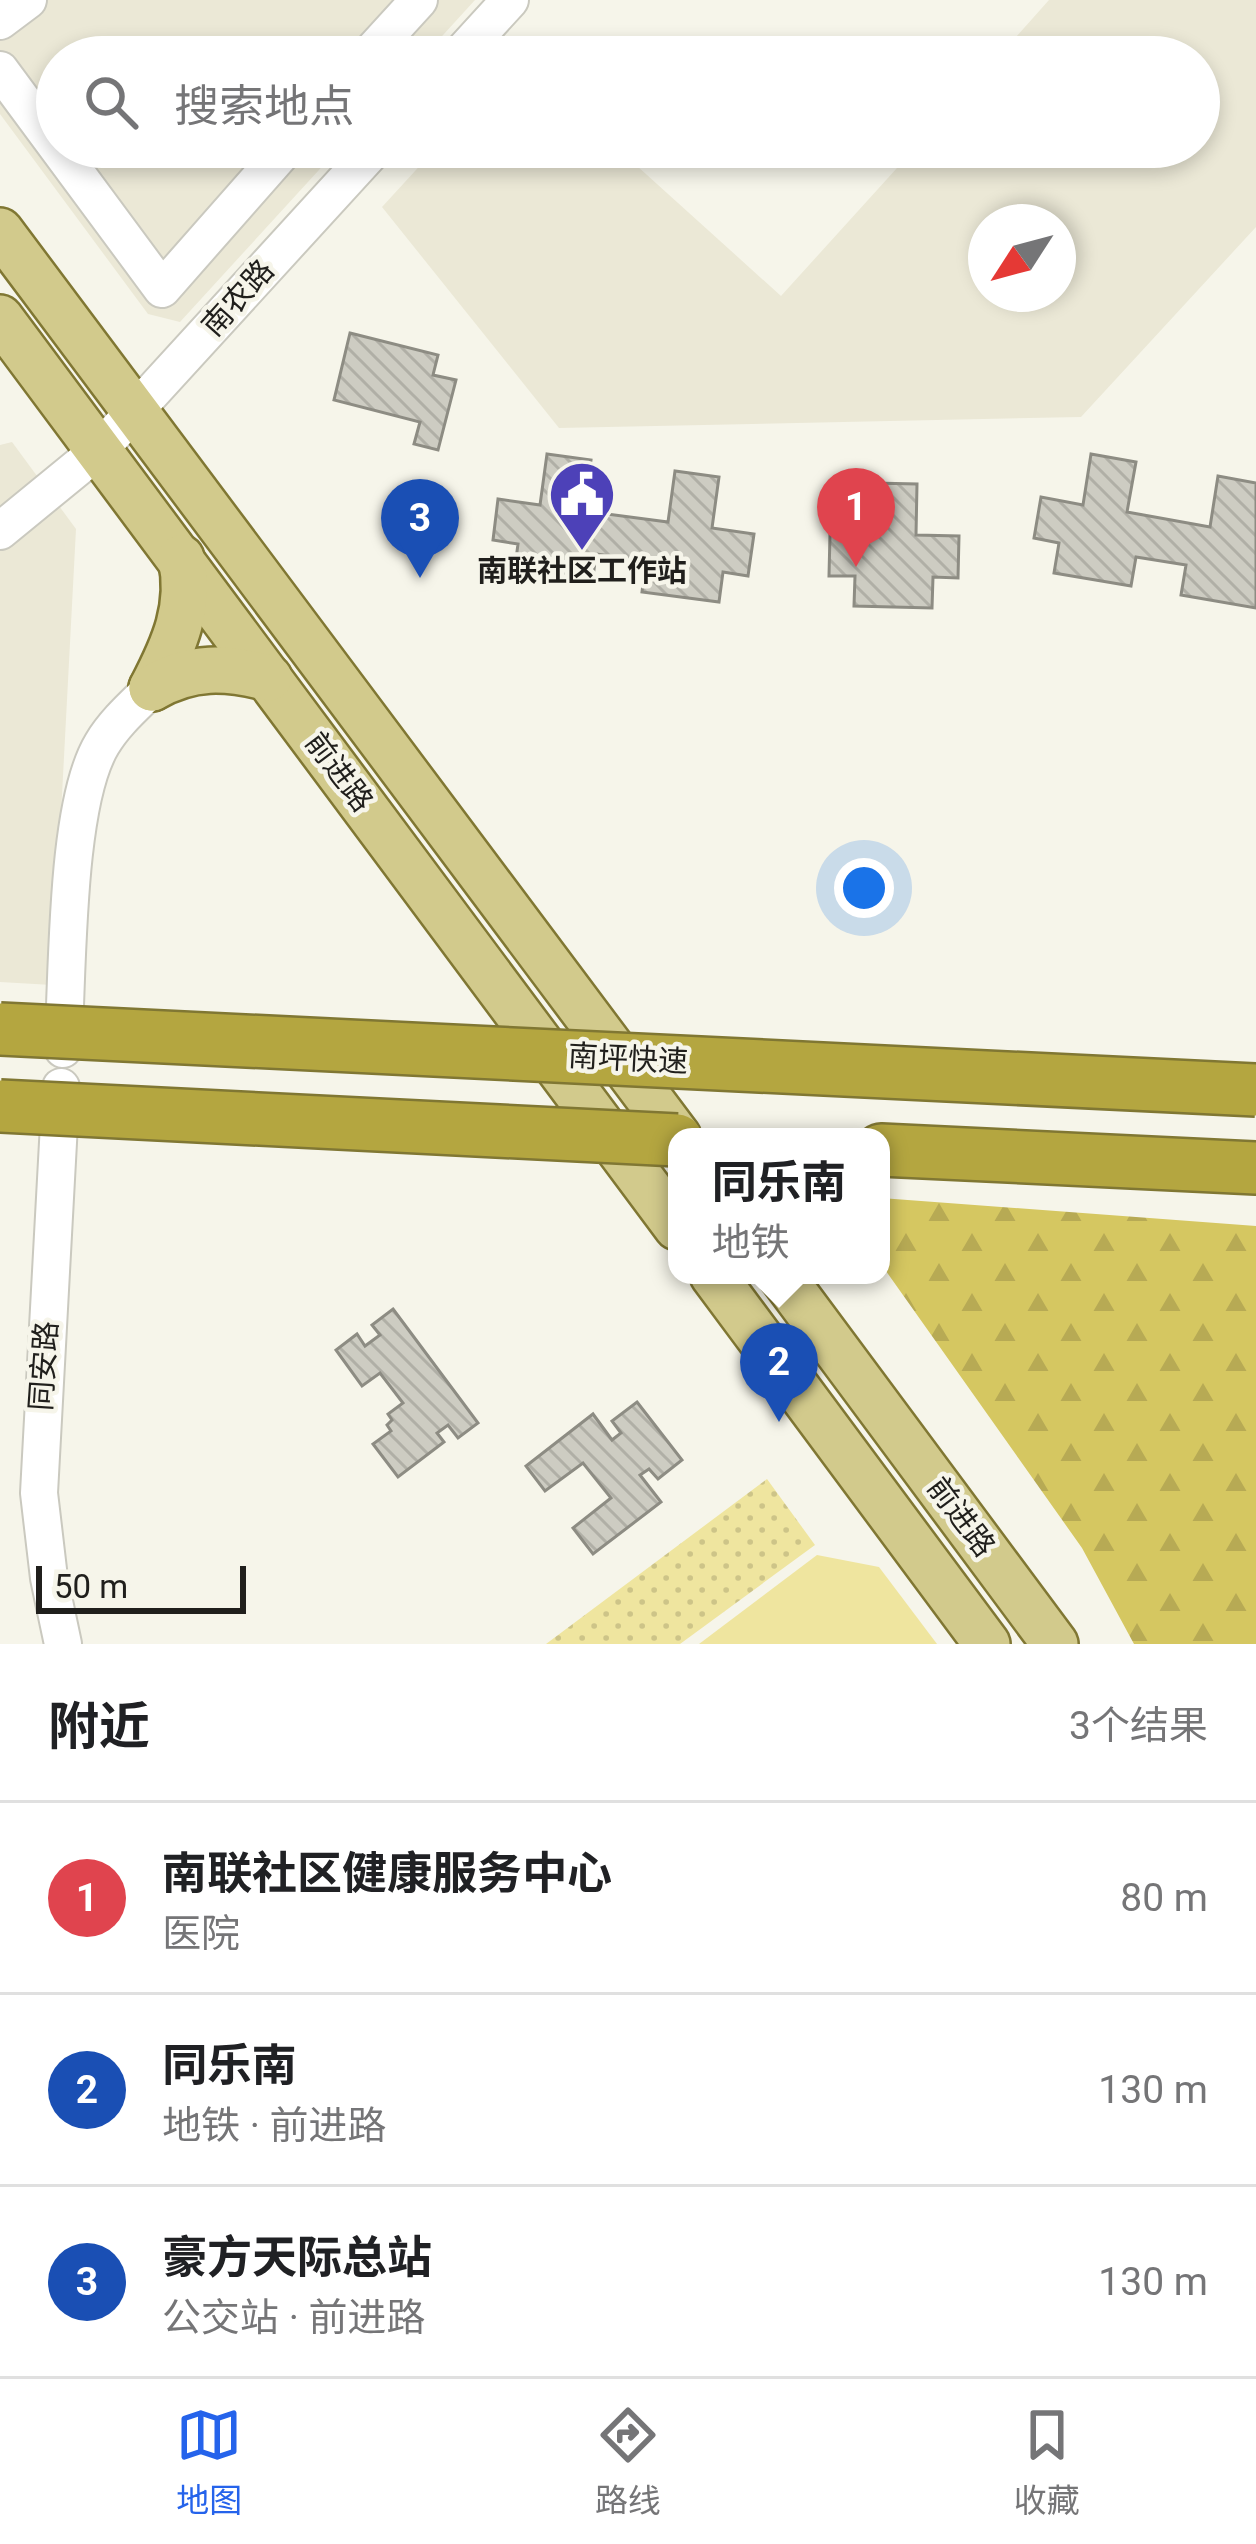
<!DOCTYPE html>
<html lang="zh">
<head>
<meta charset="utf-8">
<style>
  body { margin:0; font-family:Roboto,"Noto Sans SC",sans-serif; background:#f6f6f6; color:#202124 }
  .compass { position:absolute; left:968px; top:204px; width:108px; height:108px; border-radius:50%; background:#fff; box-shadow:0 6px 18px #0003; rotate:234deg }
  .scale { position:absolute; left:36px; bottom:30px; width:210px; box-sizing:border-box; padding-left:12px; border:6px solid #201f1c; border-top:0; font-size:33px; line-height:42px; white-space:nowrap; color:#201f1c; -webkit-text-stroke:9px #f6f5ea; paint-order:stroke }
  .you { position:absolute; left:864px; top:888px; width:42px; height:42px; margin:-30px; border:9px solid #fff; border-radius:50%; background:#1a73e8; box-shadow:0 0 0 18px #1a73e833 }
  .badge { display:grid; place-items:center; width:78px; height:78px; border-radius:50%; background:#2563eb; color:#fff; font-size:39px; font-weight:700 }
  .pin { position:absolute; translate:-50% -99px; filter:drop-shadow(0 3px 6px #0008) }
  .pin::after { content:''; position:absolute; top:63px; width:42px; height:36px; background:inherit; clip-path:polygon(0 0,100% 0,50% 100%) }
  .popup { position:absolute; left:668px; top:1128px; width:222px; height:156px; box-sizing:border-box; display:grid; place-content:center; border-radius:24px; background:#fff; filter:drop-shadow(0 3px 9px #0005); font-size:39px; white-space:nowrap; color:#757577 }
  .popup b { font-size:45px; color:#202124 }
  .popup::after { content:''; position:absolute; left:50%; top:100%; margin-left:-24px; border:24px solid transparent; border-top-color:#fff }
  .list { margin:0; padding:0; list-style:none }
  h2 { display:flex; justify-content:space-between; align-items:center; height:156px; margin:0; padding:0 48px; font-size:51px }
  h2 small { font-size:39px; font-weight:400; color:#757577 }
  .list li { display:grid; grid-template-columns:78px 1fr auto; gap:36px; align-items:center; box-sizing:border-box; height:192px; padding:0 48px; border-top:3px solid #e0e0e0 }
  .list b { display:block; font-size:45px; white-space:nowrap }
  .list p { margin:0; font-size:39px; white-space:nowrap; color:#757577 }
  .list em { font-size:39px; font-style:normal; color:#757577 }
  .icon { flex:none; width:66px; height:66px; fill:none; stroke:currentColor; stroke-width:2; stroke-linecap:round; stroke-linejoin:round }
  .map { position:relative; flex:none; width:1256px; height:1644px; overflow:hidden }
  .search { position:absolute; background:#fff; box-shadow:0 6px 18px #0003; left:36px; right:36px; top:36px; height:132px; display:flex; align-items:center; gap:30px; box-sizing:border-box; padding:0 42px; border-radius:66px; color:#757577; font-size:45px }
  .sheet { height:732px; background:#fff }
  nav { display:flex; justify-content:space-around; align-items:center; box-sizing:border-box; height:168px; border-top:3px solid #e0e0e0; background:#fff; font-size:33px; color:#757577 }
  nav a { display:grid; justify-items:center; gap:6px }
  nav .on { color:#2563eb }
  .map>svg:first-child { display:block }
  .built { fill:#ebe8d6; fill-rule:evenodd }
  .grass { fill:url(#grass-dots) }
  .forest { fill:url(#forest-firs) }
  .park { fill:#efe59f }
  .building { fill:url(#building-back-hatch); stroke:#8d8c83; stroke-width:3 }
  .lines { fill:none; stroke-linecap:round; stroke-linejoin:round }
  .minor-casing { stroke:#cac9bf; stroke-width:40 }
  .major-casing { stroke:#807733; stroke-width:50 }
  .highway-casing { stroke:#807733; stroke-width:56 }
  .minor { stroke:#fff; stroke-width:36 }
  .major { stroke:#d2ca8c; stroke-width:45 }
  .highway { stroke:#b4a640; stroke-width:51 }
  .highway-bridge-casing { stroke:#807733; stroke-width:56; stroke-linecap:butt }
  .highway-bridge { stroke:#b4a640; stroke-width:51 }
  .labels { text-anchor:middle; stroke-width:9; stroke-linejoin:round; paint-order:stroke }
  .street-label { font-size:30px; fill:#201f1c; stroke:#f6f5ea }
  .poi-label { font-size:30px; font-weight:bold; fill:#201f1c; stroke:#f6f5ea }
</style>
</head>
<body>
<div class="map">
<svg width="1256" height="1644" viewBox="0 0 1256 1644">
  <defs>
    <pattern id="grass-dots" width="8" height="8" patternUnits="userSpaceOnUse" patternTransform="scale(3)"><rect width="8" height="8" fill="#efe59f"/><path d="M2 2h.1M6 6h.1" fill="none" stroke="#cdc488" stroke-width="1.8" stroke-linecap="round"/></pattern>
    <pattern id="forest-firs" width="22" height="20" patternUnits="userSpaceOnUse" patternTransform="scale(3)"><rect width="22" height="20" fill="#d5c761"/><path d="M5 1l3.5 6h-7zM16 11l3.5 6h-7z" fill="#b7aa54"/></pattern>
    <pattern id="building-back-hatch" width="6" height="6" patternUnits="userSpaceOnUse" patternTransform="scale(3)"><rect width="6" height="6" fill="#cdccc2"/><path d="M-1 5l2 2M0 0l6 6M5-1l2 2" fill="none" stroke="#b0afa6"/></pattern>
  </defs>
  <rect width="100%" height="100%" fill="#f6f5ea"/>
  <!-- built -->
  <g class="built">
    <path d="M0 0H475L423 57H57V147H340L180 322 148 314 0 114Z"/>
    <path d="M1049 0H1256V227L1081 417 559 428 382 207 437 147H616L781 296 916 147H1199V57H998ZM1058 222V294H986V222Z"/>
    <path d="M12 442 76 529 52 985 0 982V445Z"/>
  </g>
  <!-- grass -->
  <path class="grass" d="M767 1479 815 1545 680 1644H546Z"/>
  <!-- forest -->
  <path class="forest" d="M881 1198 1256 1226V1644H1134L1082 1548 881 1264Z"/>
  <!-- park -->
  <path class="park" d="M817 1555 879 1567 937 1644H699Z"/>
  <!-- building -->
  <g class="building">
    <path d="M350 333 438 355 433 375 456 380 438 450 414 444 420 422 334 400Z"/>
    <path d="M547 454 591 460 584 511 668 522 675 471 719 477 712 528 754 534 748 576 723 572 719 602 642 592 646 561 596 554 592 585 514 574 518 544 493 540 498 499 540 505Z"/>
    <path d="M1091 454 1136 462 1127 512 1210 527 1218 476 1256 483V608L1181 595 1186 565 1136 557 1131 586 1054 573 1059 543 1034 538 1041 497 1083 505Z"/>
    <path d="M872 483 917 484 916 535 959 536 958 578 933 577 932 608 854 606 855 576H829L830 534 872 535Z"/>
    <path d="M393 1309 478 1423 458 1438 448 1425 437 1433 444 1442 398 1477 373 1444 391 1431 387 1425 392 1420 388 1414 403 1403 380 1373 362 1386 336 1350 357 1334 365 1346 380 1335 372 1325Z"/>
    <path d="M637 1402 682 1460 658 1479 649 1469 640 1475 661 1502 593 1554 573 1528 611 1498 583 1463 545 1491 526 1466 593 1414 612 1440 621 1433 612 1421Z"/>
  </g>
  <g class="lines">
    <defs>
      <g id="minor">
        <path d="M0 21 28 0"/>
        <path d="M367 57 419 0"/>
        <path d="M458 57 510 0"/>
        <path d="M0 70 162 289 287 147"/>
        <path d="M0 531 99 450 376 147"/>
        <path d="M63 1049C68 973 65 805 102 744 115 722 135 705 152 688"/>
        <path d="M61 1087 39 1493 49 1578 63 1644"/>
      </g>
      <g id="major">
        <path d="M0 231 678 1137"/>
        <path d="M0 318 677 1227"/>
        <path d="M152 688C174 646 192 606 181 558"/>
        <path d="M152 688C192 665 226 667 269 678"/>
        <path d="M713 1275 987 1644"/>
        <path d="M781 1275 1055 1644"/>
      </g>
      <path id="highway" d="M881 1150 1256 1168"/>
    </defs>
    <!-- minor casing -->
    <use href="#minor" class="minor-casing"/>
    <!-- major casing -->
    <use href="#major" class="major-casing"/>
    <!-- highway casing -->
    <use href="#highway" class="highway-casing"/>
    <!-- minor -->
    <use href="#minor" class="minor"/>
    <!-- major -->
    <use href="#major" class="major"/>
    <!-- highway -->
    <use href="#highway" class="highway"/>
    <defs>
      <g id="highway-bridge">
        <path d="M0 1029 1256 1090"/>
        <path d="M0 1106 677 1140"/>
      </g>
    </defs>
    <!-- highway-bridge casing -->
    <use href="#highway-bridge" class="highway-bridge-casing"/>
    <!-- highway-bridge -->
    <use href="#highway-bridge" class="highway-bridge"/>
  </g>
  <!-- icons -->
  <defs>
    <symbol id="civic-pin" viewBox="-11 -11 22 30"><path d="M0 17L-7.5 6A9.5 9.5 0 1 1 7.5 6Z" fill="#4d41b8" stroke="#f6f5ea"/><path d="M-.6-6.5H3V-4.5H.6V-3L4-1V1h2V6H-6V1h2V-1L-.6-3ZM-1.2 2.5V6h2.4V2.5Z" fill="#fff"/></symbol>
  </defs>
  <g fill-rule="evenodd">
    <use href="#civic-pin" x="544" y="456" width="76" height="104"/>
  </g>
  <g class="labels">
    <!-- street labels -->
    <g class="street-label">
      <text transform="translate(238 298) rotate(-48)" y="10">南农路</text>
      <text transform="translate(339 772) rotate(53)" y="10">前进路</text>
      <text transform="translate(628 1059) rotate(3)" y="10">南坪快速</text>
      <text transform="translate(44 1366) rotate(-86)" y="10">同安路</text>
      <text transform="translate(961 1517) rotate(53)" y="10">前进路</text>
    </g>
    <!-- poi labels -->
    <g class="poi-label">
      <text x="582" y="581">南联社区工作站</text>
    </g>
  </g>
</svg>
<svg class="compass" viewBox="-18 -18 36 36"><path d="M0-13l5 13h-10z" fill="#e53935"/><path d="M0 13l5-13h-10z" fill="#757577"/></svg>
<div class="scale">50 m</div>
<div class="you"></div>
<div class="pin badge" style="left:856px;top:567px;background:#e0444e">1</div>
<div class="pin badge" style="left:779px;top:1422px;background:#1a4fb4">2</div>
<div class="popup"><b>同乐南</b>地铁</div>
<div class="pin badge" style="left:420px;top:578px;background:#1a4fb4">3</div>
<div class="search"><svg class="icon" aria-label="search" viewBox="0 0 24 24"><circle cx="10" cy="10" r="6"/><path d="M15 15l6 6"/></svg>搜索地点</div>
</div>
<section class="sheet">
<h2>附近<small>3个结果</small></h2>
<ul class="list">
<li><span class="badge" style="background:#e0444e">1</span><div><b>南联社区健康服务中心</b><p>医院</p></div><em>80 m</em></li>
<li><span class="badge" style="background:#1a4fb4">2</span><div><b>同乐南</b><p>地铁 · 前进路</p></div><em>130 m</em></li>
<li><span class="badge" style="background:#1a4fb4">3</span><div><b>豪方天际总站</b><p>公交站 · 前进路</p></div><em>130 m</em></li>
</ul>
</section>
<nav>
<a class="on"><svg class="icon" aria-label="map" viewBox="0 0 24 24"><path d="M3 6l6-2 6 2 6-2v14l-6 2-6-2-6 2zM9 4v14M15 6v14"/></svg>地图</a>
<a><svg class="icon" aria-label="directions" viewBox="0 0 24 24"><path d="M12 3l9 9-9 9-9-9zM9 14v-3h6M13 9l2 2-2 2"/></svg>路线</a>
<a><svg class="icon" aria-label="saved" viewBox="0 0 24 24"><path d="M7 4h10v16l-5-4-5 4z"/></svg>收藏</a>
</nav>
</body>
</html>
